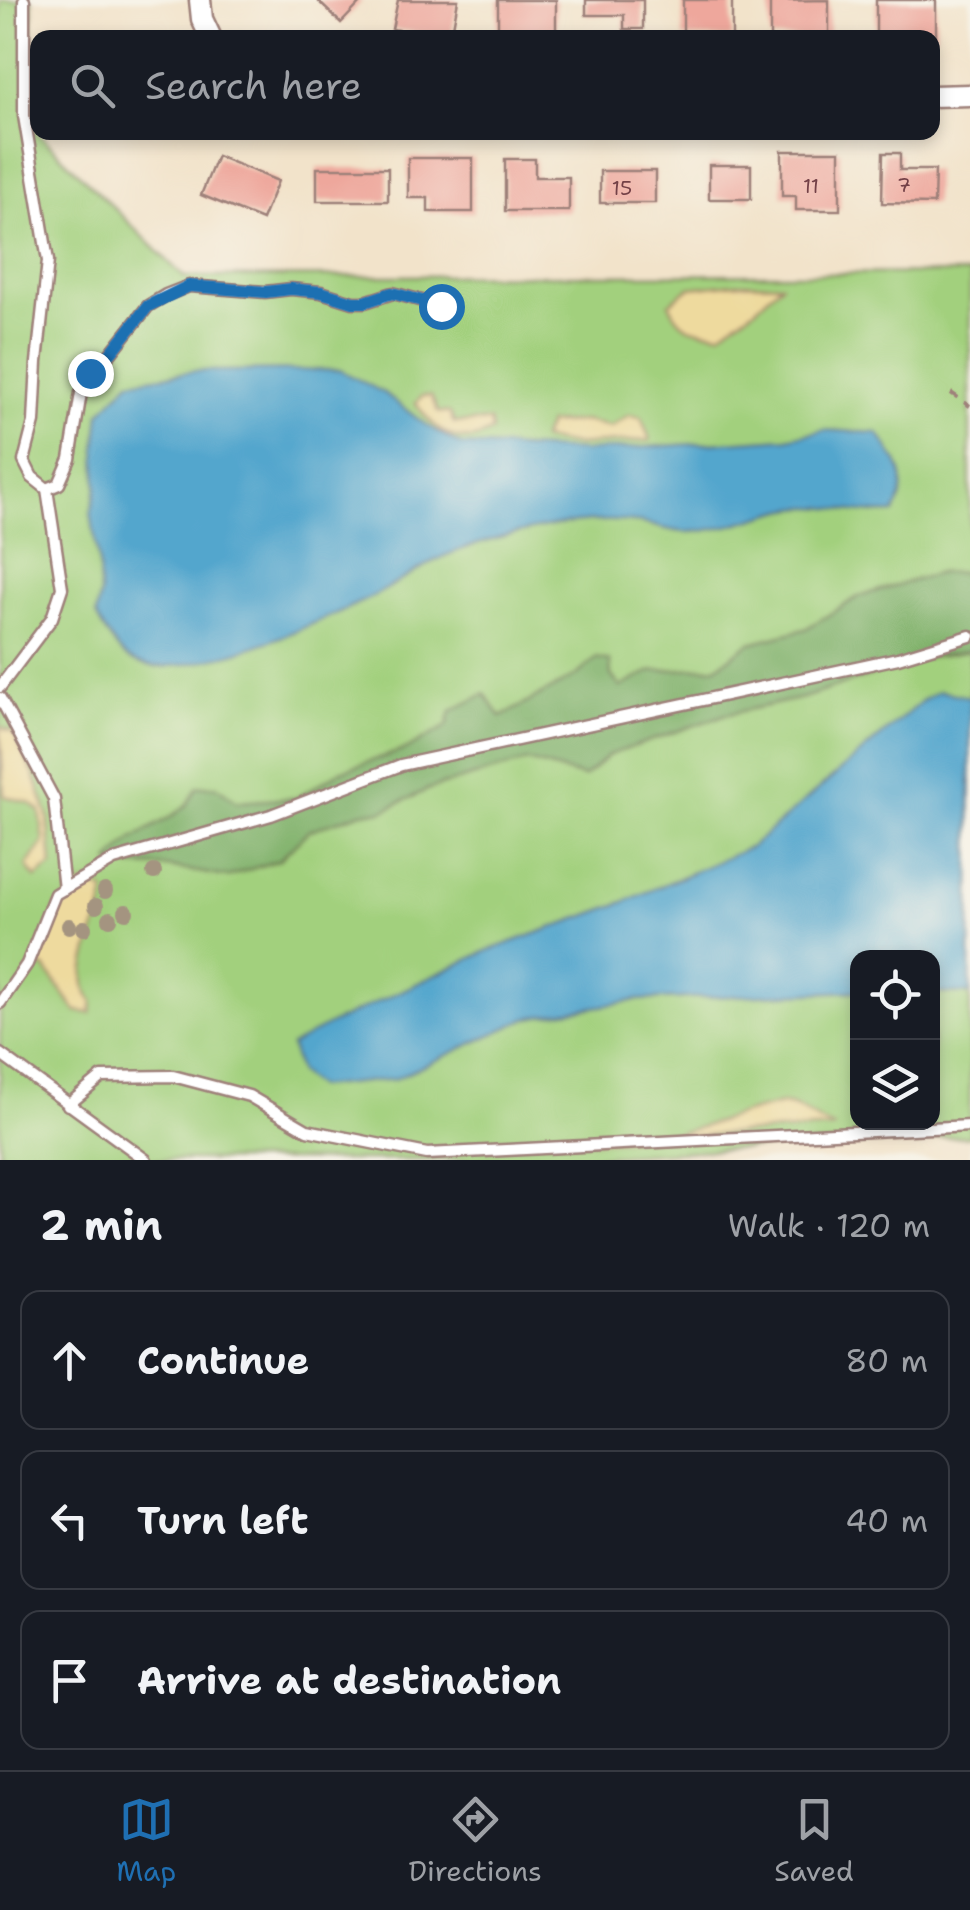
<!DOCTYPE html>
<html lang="en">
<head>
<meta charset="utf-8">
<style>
  body { margin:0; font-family:"Shantell Sans",sans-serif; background:#242831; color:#f1f3f6 }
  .controls { position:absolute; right:30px; bottom:30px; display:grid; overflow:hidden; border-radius:20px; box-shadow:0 5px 15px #0003 }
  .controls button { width:90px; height:90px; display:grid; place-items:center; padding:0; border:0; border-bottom:2px solid #363941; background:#171b24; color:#f1f3f6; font:50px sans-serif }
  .stop { position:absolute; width:30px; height:30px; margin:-22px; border:8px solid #1f6fb2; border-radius:50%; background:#fff }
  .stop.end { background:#1f6fb2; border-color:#fff; box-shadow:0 2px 10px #0008 }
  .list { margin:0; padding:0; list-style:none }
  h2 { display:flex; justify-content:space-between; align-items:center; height:130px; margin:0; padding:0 40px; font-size:42px }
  h2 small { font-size:32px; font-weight:400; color:#9ea1a6 }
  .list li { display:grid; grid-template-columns:65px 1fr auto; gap:30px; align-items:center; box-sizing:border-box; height:140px; margin:0 20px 20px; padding:0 20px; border:2px solid #363941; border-radius:20px }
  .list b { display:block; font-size:38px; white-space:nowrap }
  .list em { font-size:32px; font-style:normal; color:#9ea1a6 }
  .icon { flex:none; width:55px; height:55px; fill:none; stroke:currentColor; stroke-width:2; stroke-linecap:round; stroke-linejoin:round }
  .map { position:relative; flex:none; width:970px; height:1160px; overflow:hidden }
  .search { position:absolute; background:#171b24; box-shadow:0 5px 15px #0003; left:30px; right:30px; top:30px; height:110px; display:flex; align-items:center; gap:25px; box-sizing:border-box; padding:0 35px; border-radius:20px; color:#9ea1a6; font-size:38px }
  .sheet { height:610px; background:#171b24 }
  nav { display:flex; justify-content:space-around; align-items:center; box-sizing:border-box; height:140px; border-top:2px solid #363941; background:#171b24; font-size:28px; color:#9ea1a6 }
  nav a { display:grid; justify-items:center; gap:5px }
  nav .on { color:#1f6fb2 }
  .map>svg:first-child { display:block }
  .green { fill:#a2d07d; stroke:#767854; stroke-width:2.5; fill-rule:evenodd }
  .forest { fill:#81b26c; stroke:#66684c; stroke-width:2.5 }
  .sand { fill:#eeda9e; stroke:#9c7c64; stroke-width:2.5 }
  .water { fill:#52a6cd; stroke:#4e627c; stroke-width:2.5 }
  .building { fill:#eea79c }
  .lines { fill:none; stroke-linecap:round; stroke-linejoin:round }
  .service-casing { stroke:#9e817a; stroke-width:15 }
  .minor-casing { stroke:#9e817a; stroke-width:25 }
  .path { stroke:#9e817a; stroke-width:4; stroke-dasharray:8 8; stroke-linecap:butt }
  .service { stroke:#fff; stroke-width:10 }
  .minor { stroke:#fff; stroke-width:20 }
  .tree { fill:#a49480 }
  .route { stroke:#1f6fb2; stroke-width:12 }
  .labels { text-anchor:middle; stroke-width:8; stroke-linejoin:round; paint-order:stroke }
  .number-label { font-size:20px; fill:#734147 }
</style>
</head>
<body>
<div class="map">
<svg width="970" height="1160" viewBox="0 0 970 1160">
  <rect width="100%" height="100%" fill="#f7f3e8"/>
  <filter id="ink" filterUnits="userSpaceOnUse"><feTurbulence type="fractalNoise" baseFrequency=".01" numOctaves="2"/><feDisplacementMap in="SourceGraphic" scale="20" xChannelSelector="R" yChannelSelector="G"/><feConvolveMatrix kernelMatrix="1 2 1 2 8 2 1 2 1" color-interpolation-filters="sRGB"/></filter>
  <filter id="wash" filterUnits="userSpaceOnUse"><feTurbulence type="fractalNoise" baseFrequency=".0048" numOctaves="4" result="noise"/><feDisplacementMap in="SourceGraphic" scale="40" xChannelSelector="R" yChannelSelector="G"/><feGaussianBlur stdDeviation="2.25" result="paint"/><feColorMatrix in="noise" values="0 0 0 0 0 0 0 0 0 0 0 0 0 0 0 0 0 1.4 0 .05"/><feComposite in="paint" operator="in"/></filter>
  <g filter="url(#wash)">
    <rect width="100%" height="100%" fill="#f2e3ca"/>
    <!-- green -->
    <path class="green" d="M0 0H32L33 128 184 277 970 273V1136L534 1160H0ZM858 958H932V1122H858Z"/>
    <!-- forest -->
    <path class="forest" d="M970 572V651L923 658 803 698 724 715 609 755 584 777 528 761 496 770 429 789 382 811 362 812 308 831 279 860 227 877 168 867 124 866 110 862C134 830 156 830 183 808 189 804 193 794 197 787L216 786 237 802 296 798 341 771 407 749 447 726 451 711 485 694 501 717 577 675 597 658 610 661 611 675 620 687 652 671 716 667 750 643 805 629 860 596 939 573Z"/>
    <!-- sand -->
    <g class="sand">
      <path d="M736 283 781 284 755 309 720 333C693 329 681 331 669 303L689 288Z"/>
      <path d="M422 396H431L438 412 450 413 454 423 490 421 492 431C461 450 434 431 416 403Z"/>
      <path d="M629 415 641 417 650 440 574 445 541 439 548 424 583 421 611 427Z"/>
      <path d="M0 727 13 732 34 775 48 816 52 866 36 878 27 866 44 842 40 811 30 803 4 796Z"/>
      <path d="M84 883 105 891C105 922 68 975 93 1001L91 1013 76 1011 45 968 35 966 57 907Z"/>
      <path d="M782 1104C803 1105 815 1123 835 1128L575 1142C608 1121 619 1139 652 1137 697 1133 738 1112 782 1104Z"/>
    </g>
    <!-- water -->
    <g class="water">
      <path d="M340 370 384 393 426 425 461 445 585 451 787 438 824 430 878 433C898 463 913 477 894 513 859 516 824 502 789 509 753 517 724 531 686 532 669 532 651 523 634 522 592 518 555 524 514 534 491 540 464 547 442 557 415 570 390 589 363 601 303 629 236 659 170 666 128 671 113 647 96 615L100 594 99 564 91 513 97 487 96 449 100 413 130 381 195 371Z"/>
      <path d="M939 691 970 697V994L933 993 932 958H858L857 991 638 1000 528 1018 395 1079 317 1087 299 1073 291 1046 330 1024 487 951 624 902 751 847 923 700Z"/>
    </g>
    <g id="blocks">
      <!-- building -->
      <g class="building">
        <path d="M321 0H363L341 23 319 2Z"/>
        <path d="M398 0H458L451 38 392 29Z"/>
        <rect x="498" y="0" width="58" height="37"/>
        <path d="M586 0H643V29H624V15H586Z"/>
        <rect x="683" y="0" width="49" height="38"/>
        <path d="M829 0V38H770V1Z"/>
        <path d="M876 0H936V36L876 37Z"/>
        <path d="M782 151H840V210H796V196H782Z"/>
        <path d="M883 153H900V170H935L934 204 882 203Z"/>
        <path d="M217 156 278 181 262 220 201 195Z"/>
        <path d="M408 158H473V212H428V198H408Z"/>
        <path d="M505 159H535V177H569V211H505Z"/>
        <rect x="709" y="165" width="42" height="34"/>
        <rect x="317" y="168" width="71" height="33"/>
        <rect x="600" y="171" width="55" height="32"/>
      </g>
    </g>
  </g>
  <g filter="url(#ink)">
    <use href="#blocks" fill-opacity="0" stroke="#9e817a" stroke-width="2.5"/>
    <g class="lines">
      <defs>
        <g id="service">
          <path d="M47 489 59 484 70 459 81 393 91 373 111 353 148 306 166 295 189 286 265 292 291 289 321 292 353 302H365L393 293 441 306"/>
          <path d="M0 687 52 618 62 588 47 489 32 477 24 461 34 422 37 362 48 261 24 116V0"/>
          <path d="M0 698 54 799 64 889"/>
          <path d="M0 1003 27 964 55 894 114 860 271 815 401 765 898 658 970 636"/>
          <path d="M0 1054 146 1160"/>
          <path d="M68 1105 102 1077 173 1076 249 1096 307 1130 427 1154 970 1126"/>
        </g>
        <g id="minor">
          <path d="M200 0 202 19 211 38"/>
          <path d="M932 96 970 95"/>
        </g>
      </defs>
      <!-- service casing -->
      <use href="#service" class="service-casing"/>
      <!-- minor casing -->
      <use href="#minor" class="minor-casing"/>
      <!-- path -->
      <path class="path" d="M951 393 970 406"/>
      <!-- service -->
      <use href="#service" class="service"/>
      <!-- minor -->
      <use href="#minor" class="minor"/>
    </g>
    <!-- trees -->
    <g class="tree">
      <circle cx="154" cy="872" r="8"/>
      <circle cx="105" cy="891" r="8"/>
      <circle cx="96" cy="906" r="8"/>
      <circle cx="126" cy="912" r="8"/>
      <circle cx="110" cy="919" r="8"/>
      <circle cx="69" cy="926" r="8"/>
      <circle cx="84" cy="928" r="8"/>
    </g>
  </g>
  <g class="lines" filter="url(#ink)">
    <!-- route -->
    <path class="route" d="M90 373 111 353 148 306 189 286 266 292 291 289 321 292 353 302H365L392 293 441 306"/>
  </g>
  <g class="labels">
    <!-- number labels -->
    <g class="number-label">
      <text x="904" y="192">7</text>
      <text x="811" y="193">11</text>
      <text x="622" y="195">15</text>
    </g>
  </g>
</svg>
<div class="controls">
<button><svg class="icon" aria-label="locate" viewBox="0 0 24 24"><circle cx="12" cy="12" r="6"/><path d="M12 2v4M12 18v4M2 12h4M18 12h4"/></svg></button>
<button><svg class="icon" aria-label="layers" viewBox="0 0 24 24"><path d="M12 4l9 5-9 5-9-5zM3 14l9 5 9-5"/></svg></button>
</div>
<div class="stop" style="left:441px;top:306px"></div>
<div class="stop end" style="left:90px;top:373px"></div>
<div class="search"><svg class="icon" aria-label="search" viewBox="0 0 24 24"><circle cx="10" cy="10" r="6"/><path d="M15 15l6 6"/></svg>Search here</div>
</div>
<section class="sheet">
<h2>2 min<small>Walk · 120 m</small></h2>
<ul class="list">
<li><svg class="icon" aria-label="ahead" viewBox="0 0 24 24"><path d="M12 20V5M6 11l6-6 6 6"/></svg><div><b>Continue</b></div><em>80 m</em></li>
<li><svg class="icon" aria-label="left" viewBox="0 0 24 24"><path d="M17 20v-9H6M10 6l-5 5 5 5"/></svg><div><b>Turn left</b></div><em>40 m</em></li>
<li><svg class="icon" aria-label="arrive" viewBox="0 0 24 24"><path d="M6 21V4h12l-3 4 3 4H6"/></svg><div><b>Arrive at destination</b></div></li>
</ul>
</section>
<nav>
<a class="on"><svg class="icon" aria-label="map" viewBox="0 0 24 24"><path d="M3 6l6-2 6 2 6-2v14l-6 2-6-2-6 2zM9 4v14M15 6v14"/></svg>Map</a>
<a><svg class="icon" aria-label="directions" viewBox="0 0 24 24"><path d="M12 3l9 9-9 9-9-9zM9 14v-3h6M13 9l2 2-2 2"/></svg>Directions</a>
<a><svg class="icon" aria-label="saved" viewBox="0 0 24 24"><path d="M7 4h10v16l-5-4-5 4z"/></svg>Saved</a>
</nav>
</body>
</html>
